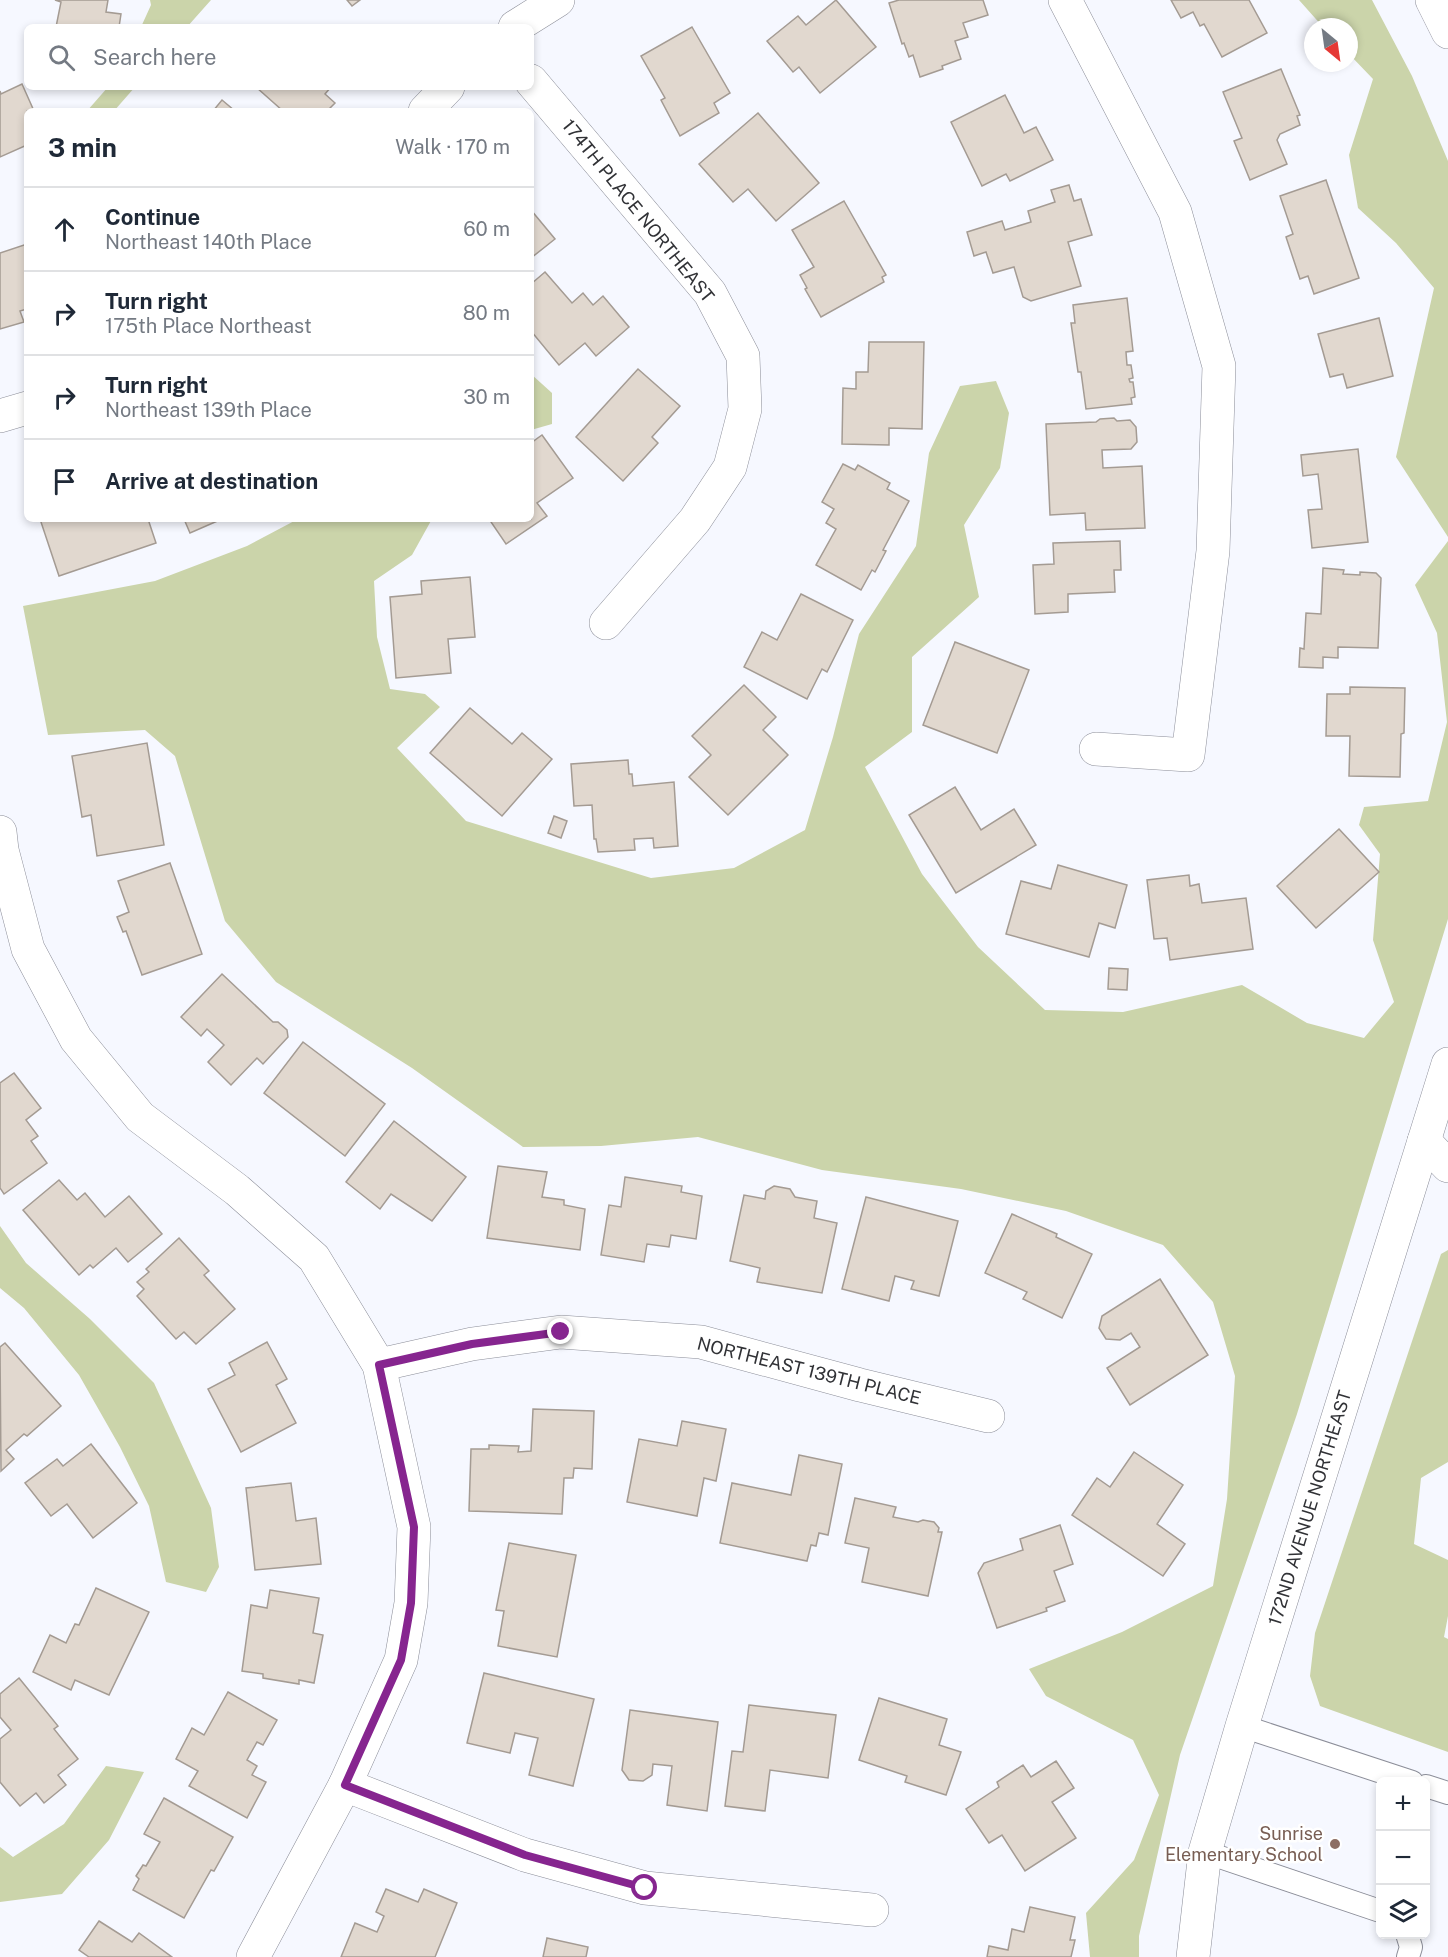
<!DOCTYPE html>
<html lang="en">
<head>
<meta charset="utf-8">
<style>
  body { margin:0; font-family:"Public Sans",sans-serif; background:#f6f6f7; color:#1f2937 }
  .controls { position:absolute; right:18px; bottom:18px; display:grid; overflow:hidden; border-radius:9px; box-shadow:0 3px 9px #0003 }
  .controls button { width:54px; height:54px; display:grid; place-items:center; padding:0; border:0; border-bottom:2px solid #e0e1e3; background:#fff; color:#1f2937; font:30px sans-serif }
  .compass { position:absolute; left:1304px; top:18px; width:54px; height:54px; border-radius:50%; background:#fff; box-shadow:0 3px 9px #0003; rotate:151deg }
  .stop { position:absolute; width:18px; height:18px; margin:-14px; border:4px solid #86258f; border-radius:50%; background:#fff }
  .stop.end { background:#86258f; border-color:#fff; box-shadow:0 2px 6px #0008 }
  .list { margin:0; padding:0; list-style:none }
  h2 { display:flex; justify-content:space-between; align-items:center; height:78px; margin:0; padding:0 24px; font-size:26px }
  h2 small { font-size:20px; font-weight:400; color:#747a83 }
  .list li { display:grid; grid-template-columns:39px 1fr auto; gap:18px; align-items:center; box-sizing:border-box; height:84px; padding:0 24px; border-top:2px solid #e0e1e3 }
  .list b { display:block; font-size:22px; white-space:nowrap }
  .list p { margin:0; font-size:20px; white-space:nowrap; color:#747a83 }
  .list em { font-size:20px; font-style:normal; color:#747a83 }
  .icon { flex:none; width:33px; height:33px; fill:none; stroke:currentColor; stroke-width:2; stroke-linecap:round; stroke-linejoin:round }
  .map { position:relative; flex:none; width:1448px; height:1957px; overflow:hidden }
  .search { position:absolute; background:#fff; box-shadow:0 3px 9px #0003; left:24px; top:24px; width:510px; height:66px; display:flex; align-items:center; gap:15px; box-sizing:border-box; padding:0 21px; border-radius:9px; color:#747a83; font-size:22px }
  .panel { position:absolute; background:#fff; box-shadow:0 3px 9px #0003; left:24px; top:108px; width:510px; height:414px; border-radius:9px }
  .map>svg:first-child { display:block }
  .green { fill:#cbd4aa }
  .building { fill:#e1d8cf; stroke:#a49b93; stroke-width:1.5 }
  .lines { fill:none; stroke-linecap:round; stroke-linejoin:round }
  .service-casing { stroke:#8c8e99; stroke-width:24 }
  .minor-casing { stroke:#8c8e99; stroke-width:34 }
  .service { stroke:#fff; stroke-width:22 }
  .minor { stroke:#fff; stroke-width:33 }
  .route { stroke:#86258f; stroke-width:8 }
  .education-dot { fill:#8d6e63; stroke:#fff; stroke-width:2 }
  .labels { text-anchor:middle; stroke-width:5; stroke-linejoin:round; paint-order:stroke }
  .street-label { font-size:18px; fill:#313236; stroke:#fff }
  .education-label { font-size:18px; fill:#785e54; stroke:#fff; text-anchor:end }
</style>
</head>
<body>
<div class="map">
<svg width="1448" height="1957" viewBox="0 0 1448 1957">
  <rect width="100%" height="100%" fill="#f6f8ff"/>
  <!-- green -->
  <g class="green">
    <path d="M150 0H211L187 27H141L151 5Z"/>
    <path d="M1299 0H1372L1412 76 1448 161V537L1396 457 1434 288 1396 243 1358 208 1349 155 1373 79 1349 54V27H1323Z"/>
    <path d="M108 87H135L114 111H87Z"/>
    <path d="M531 374 552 393V424L531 430Z"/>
    <path d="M996 381 1009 413 1000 468 964 525 979 597 912 657V732L865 767 922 874 978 947 1045 1010 1123 1012 1242 985 1307 1023 1364 1038 1394 1002 1373 940 1380 854 1359 825 1364 807 1428 801 1447 722 1437 633 1415 585 1448 541V919L1297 1414 1180 1755 1139 1936V1957H1090L1086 1913 1134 1860 1159 1795 1133 1740 1046 1696 1029 1669 1122 1632 1213 1586 1227 1499 1235 1376 1213 1302 1163 1245 1066 1211 961 1189 822 1170 698 1137 601 1146 523 1147 412 1068 276 982 225 921 175 756 145 730 48 735 23 606 155 581 247 546 298 519H432L412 555 374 581 377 637 390 689 425 694 440 707 397 748 466 821 651 878 734 868 805 830 833 737 859 634 916 546 929 453 960 386Z"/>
    <path d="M0 1226 26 1263 90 1319 154 1383 211 1508 219 1567 206 1592 166 1582 149 1506 120 1447 79 1375 24 1308 0 1288Z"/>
    <path d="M1448 1250V1462L1421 1478 1414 1544 1448 1560V1616L1444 1637 1448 1639V1752L1320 1706 1310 1676 1315 1633 1441 1254Z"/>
    <path d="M106 1766 144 1772 109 1840 62 1894 0 1902V1847L13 1857 64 1824Z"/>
  </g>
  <!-- building -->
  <g class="building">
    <path d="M55 0H108L106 12 121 14 119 27H56L61 2Z"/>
    <path d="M347 0H360L352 6Z"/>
    <path d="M836 0 876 47 820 93 799 67 793 72 767 41 798 16 806 25Z"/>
    <path d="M899 0H983L988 15 963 23 968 37 955 41 961 59 942 66 943 69 920 77 913 55 909 57 904 43 902 44 889 3Z"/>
    <path d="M1171 0H1249L1267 33 1222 57 1204 24 1200 26 1193 12 1181 18Z"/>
    <path d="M692 27 730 93 714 103 719 113 680 136 661 100 665 98 641 56Z"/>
    <path d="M1281 69 1300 115 1297 116 1300 125 1280 134 1277 140 1287 164 1250 180 1234 141 1242 138 1223 92Z"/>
    <path d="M22 84 34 111H27V145L0 157V91L1 94Z"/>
    <path d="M256 87H331L325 94 335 103 327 111H283Z"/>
    <path d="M1005 95 1024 133 1036 127 1053 160 1010 181 1006 174 982 186 951 122Z"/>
    <path d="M222 100 235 111H213Z"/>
    <path d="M758 113 819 183 776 221 748 189 733 202 699 164Z"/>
    <path d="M1326 180 1359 278 1314 294 1308 276 1300 279 1286 237 1293 234 1280 196Z"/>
    <path d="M1069 185 1074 201 1081 199 1092 235 1068 242 1081 286 1031 301 1023 297 1014 267 993 273 986 252 974 256 967 232 1002 221 1005 230 1031 222 1028 211 1055 202 1051 190Z"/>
    <path d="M844 201 886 275 882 277 884 282 821 317 805 289 807 288 800 275 814 267 792 230Z"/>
    <path d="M531 210 555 239 531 258Z"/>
    <path d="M27 244V309L20 311 24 322 0 329V253Z"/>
    <path d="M545 272 572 303 583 293 593 305 603 296 629 327 596 356 585 343 559 365 531 331V284Z"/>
    <path d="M1127 298 1133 351 1126 352 1127 365H1131L1133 378 1129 379 1130 382H1133L1135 397 1131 398 1132 404 1086 409 1081 372H1078L1071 323H1075L1073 305Z"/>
    <path d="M1379 318 1393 376 1347 388 1343 374 1330 377 1318 334Z"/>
    <path d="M869 342H924L922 429 889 428V445L842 444 843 388 856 389V372H868Z"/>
    <path d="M638 369 680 406 652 437 658 443 623 481 576 437Z"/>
    <path d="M1114 418 1117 421 1130 420 1136 427 1137 442 1131 449 1102 450 1103 468 1142 466 1145 528 1086 530 1085 513 1050 515 1046 424 1096 422 1100 419Z"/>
    <path d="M542 435 573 478 537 503 547 516 506 544 489 519H531V443Z"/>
    <path d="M1358 449 1368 542 1312 548 1308 510 1322 509 1318 474 1303 476 1301 455Z"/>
    <path d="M843 464 855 470 858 465 890 483 887 489 909 501 883 550 886 551 875 572 872 570 861 590 816 565 836 529 826 523 834 509 822 502Z"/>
    <path d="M40 519H148L156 543 59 576Z"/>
    <path d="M184 519H222L190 533Z"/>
    <path d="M1120 541 1121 570H1114L1115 592 1068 594V612L1035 614 1033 565 1054 564 1053 543Z"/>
    <path d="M1323 568 1344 570 1343 574 1360 575V572L1376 573 1381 578 1378 648 1338 647V658L1323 657V668L1299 667 1300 648 1304 649 1306 613 1321 614Z"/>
    <path d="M470 577 475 637 448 639 451 673 396 678 390 597 422 594 421 581Z"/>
    <path d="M801 594 853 620 827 672 822 669 807 699 744 667 762 632 777 640Z"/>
    <path d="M955 642 1029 670 997 753 923 725Z"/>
    <path d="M744 685 776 717 763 730 788 755 728 815 689 777 711 755 692 736Z"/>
    <path d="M1350 687 1405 688 1404 733 1401 734 1400 777 1349 776 1350 736H1326L1327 694H1350Z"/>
    <path d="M470 708 512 744 522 733 552 759 502 816 430 753Z"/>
    <path d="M147 743 164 845 97 856 91 815 82 817 72 756Z"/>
    <path d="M628 760 629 774H632L633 786 674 782 678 846 654 848 653 838 634 839 635 850 598 852 596 839H594L592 805 574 806 571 764Z"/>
    <path d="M955 787 981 830 1014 809 1036 845 956 893 909 815Z"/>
    <path d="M554 816 567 821 561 838 548 833Z"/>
    <path d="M1339 829 1379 872 1316 928 1277 886Z"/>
    <path d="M170 863 202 954 142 975 126 931 123 932 117 917 129 912 118 881Z"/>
    <path d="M1058 865 1127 885 1115 928 1099 923 1089 957 1006 934 1021 881 1051 889Z"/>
    <path d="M1189 875 1190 886 1199 884 1202 903 1246 898 1253 949 1170 960 1167 938 1154 939 1147 880Z"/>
    <path d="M1109 968 1128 969 1127 990 1108 989Z"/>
    <path d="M222 974 273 1022H278L287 1030 288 1037 263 1064 257 1058 231 1085 208 1062 224 1045 207 1029 201 1036 181 1017Z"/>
    <path d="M303 1042 385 1104 345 1156 264 1093Z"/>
    <path d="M14 1073 41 1108 26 1120 38 1136 31 1141 47 1163 4 1194 0 1188V1083Z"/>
    <path d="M394 1121 466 1177 432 1221 391 1194 380 1209 346 1182Z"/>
    <path d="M498 1166 547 1172 542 1197 564 1200V1205L585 1209 580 1250 487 1238Z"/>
    <path d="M625 1177 682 1186 681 1192 702 1196 696 1239 671 1235 669 1247 647 1244 644 1262 601 1255 609 1205 621 1207Z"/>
    <path d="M59 1180 77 1200 85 1193 105 1217 129 1196 162 1234 128 1262 116 1248 93 1268 90 1265 79 1275 23 1210Z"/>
    <path d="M774 1186 790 1189 795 1197 817 1201 814 1218 837 1223 822 1293 757 1282 760 1268 730 1261 744 1195 765 1199 766 1191Z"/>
    <path d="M866 1197 958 1221 939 1296 911 1289 914 1281 895 1276 889 1301 842 1289Z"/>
    <path d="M1012 1214 1057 1234 1056 1237 1092 1254 1062 1318 1023 1299 1027 1292 985 1273Z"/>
    <path d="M179 1238 209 1271 204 1275 235 1309 196 1344 184 1332 176 1339 137 1296 144 1289 137 1282 149 1272 146 1269Z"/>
    <path d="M1160 1279 1208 1355 1130 1405 1107 1368 1140 1347 1131 1333 1120 1340 1106 1339 1099 1328 1102 1316Z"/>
    <path d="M267 1342 287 1379 276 1385 296 1423 241 1452 208 1389 235 1375 229 1363Z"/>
    <path d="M5 1343 61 1406 27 1436 24 1434 6 1450 14 1459 1 1471 0 1347Z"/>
    <path d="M533 1409 594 1411 592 1469 574 1468 573 1478H564L562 1514 469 1511 471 1449H489V1445L519 1446 518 1452 531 1451Z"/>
    <path d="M682 1421 726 1429 716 1481 704 1478 697 1516 627 1502 639 1439 677 1446Z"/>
    <path d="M91 1444 137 1503 93 1538 67 1504 51 1516 25 1483 57 1459 63 1466Z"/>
    <path d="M1134 1452 1183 1485 1157 1524 1185 1544 1163 1576 1072 1515 1097 1478 1110 1487Z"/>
    <path d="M799 1455 842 1464 828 1535 819 1533 816 1546 811 1545 807 1561 720 1543 732 1483 791 1495Z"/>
    <path d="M291 1483 296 1521 316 1518 321 1564 255 1570 246 1488Z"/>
    <path d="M855 1498 896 1507 893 1517 918 1522 923 1520 934 1522 939 1528 938 1532H942L928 1596 862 1582 869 1548 845 1543Z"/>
    <path d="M1060 1525 1073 1564 1054 1571 1065 1601 1046 1608 1047 1611 997 1628 978 1573 984 1563 1023 1550 1020 1539Z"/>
    <path d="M509 1543 576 1555 557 1657 498 1646 504 1611 496 1610Z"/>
    <path d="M96 1588 149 1612 109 1695 75 1680 71 1690 33 1672 50 1635 66 1643 75 1624 79 1625Z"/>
    <path d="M270 1590 319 1598 313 1633 323 1635 314 1683 299 1680V1684L263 1678V1674L242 1671 251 1605 267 1608Z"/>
    <path d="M484 1673 594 1699 573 1786 529 1775 538 1738 515 1733 510 1753 467 1743Z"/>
    <path d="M19 1678 58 1726 54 1729 78 1759 58 1775 66 1785 44 1803 36 1793 20 1806 0 1782V1739L11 1730 0 1717V1694Z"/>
    <path d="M228 1692 277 1720 263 1745 257 1742 247 1760 257 1766 252 1775 266 1782 247 1818 189 1786 198 1771 176 1759 192 1728 204 1735Z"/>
    <path d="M879 1698 947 1719 939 1745 961 1752 946 1795 905 1782 907 1776 859 1760Z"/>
    <path d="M749 1705 836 1715 828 1778 770 1770 765 1811 725 1806 732 1751 743 1752Z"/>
    <path d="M630 1710 718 1722 707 1811 667 1805 672 1766 653 1764 652 1775 643 1781 629 1780 622 1770Z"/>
    <path d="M1056 1761 1074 1788 1052 1802 1076 1838 1025 1871 1002 1835 989 1843 966 1809 999 1787 997 1782 1023 1765 1031 1777Z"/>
    <path d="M164 1798 233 1837 214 1871 211 1870 184 1918 133 1890 139 1879 136 1876 143 1865 146 1866 160 1842 144 1834Z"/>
    <path d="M386 1889 418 1902 424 1889 457 1903 435 1957H341L355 1923 377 1932 384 1916 376 1912Z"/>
    <path d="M1030 1907 1075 1917 1070 1940H1075L1071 1957H987L989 1946 1008 1950 1012 1929 1024 1932Z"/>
    <path d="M99 1921 132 1942 139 1933 172 1957H89L79 1950Z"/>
    <path d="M547 1938 588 1947 586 1957H543Z"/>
  </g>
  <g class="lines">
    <defs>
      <g id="service">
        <path d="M1242 1726 1412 1782"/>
        <path d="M1426 1786 1448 1793"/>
        <path d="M1205 1852 1380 1911"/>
        <path d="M1407 1934 1411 1947 1408 1957"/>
      </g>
      <g id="minor">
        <path d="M1065 0 1175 212 1219 366 1213 551 1188 755 1096 749"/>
        <path d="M1432 0 1448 32"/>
        <path d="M515 27 558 0"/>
        <path d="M531 81 710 293 743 356 745 409 730 467 695 520 606 623"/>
        <path d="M425 111 448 87"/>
        <path d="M0 416 27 408"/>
        <path d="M0 832 2 850 28 949 76 1039 140 1117 237 1190 314 1258 379 1365 414 1527 411 1603 401 1660 345 1785 253 1957"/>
        <path d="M1424 1141 1448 1166"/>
        <path d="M379 1365 472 1344 561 1332 701 1342 860 1385 988 1416"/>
        <path d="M345 1785 525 1855 645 1888 872 1910"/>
        <path d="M1193 1957 1205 1852 1242 1726 1448 1064"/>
      </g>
    </defs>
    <!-- service casing -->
    <use href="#service" class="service-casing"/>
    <!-- minor casing -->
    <use href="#minor" class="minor-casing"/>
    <!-- service -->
    <use href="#service" class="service"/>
    <!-- minor -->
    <use href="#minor" class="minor"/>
  </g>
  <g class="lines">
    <!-- route -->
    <path class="route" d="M561 1332 472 1344 379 1365 414 1527 411 1603 401 1660 345 1785 525 1855 645 1888"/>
  </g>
  <!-- markers -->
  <circle class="education-dot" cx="1335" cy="1844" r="6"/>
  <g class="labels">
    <!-- street labels -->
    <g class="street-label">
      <text transform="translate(638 211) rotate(51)" y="6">174TH PLACE NORTHEAST</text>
      <text transform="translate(809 1371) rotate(14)" y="6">NORTHEAST 139TH PLACE</text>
      <text transform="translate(1310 1508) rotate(-73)" y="6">172ND AVENUE NORTHEAST</text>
    </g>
    <!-- education labels -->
    <g class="education-label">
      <text x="1323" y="1840">Sunrise<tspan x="1323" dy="21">Elementary School</tspan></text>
    </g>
  </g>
</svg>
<div class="controls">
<button>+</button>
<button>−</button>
<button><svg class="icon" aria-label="layers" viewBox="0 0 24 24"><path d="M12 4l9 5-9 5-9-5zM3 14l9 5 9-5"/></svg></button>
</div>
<svg class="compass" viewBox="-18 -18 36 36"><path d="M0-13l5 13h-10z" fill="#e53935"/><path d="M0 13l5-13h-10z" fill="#747a83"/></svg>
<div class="stop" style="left:645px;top:1888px"></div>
<div class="stop end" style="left:561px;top:1332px"></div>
<div class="search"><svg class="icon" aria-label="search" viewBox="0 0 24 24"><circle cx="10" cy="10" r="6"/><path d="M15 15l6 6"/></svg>Search here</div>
<section class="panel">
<h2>3 min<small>Walk · 170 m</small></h2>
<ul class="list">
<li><svg class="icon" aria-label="ahead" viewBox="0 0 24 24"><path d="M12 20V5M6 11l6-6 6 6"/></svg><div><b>Continue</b><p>Northeast 140th Place</p></div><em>60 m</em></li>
<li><svg class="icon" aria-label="right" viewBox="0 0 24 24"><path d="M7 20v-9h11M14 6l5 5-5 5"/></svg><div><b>Turn right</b><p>175th Place Northeast</p></div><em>80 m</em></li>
<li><svg class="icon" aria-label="right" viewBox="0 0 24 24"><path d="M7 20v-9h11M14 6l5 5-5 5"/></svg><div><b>Turn right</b><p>Northeast 139th Place</p></div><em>30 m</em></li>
<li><svg class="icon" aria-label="arrive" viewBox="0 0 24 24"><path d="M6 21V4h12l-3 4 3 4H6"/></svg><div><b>Arrive at destination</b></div></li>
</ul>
</section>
</div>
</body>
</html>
